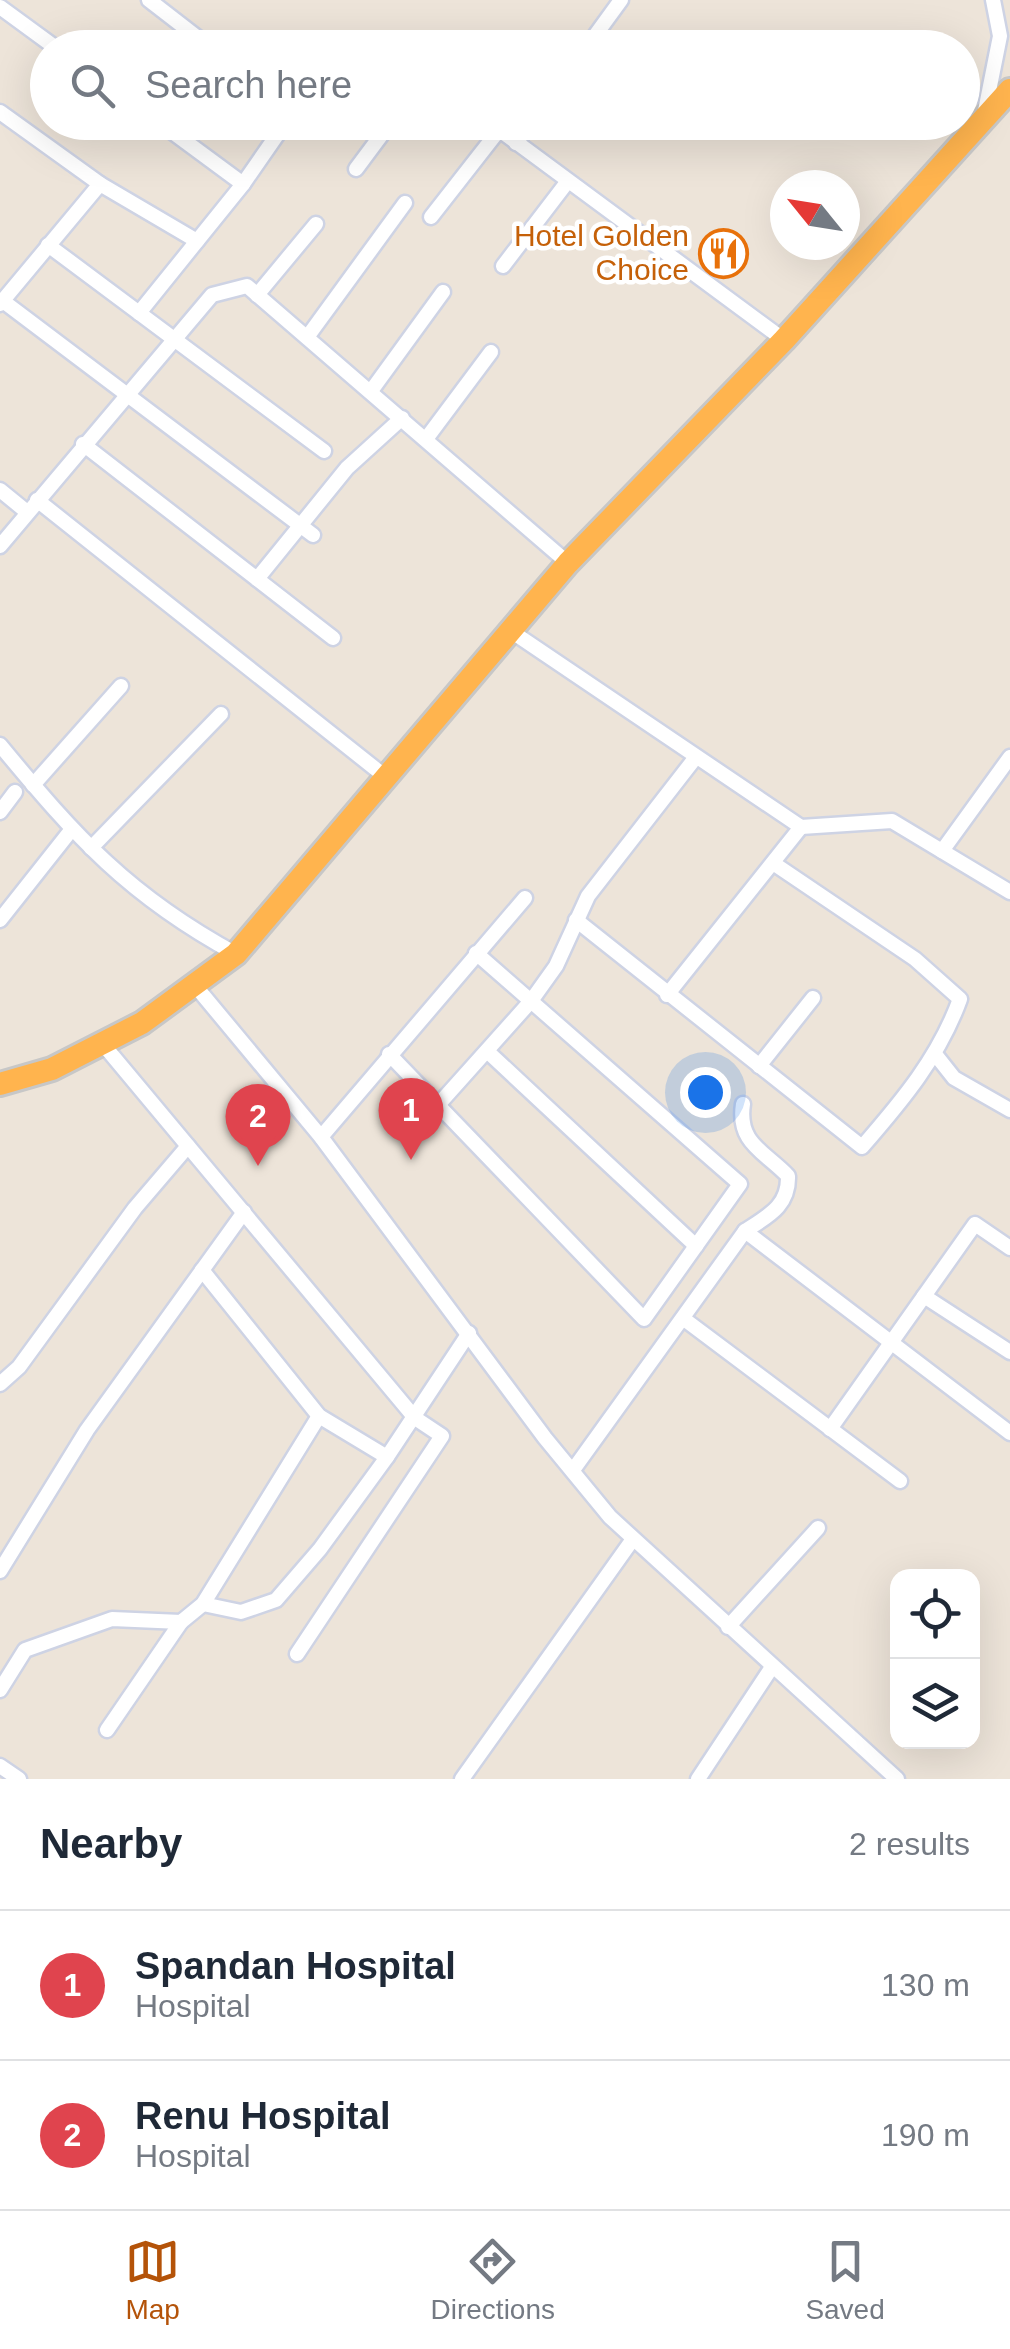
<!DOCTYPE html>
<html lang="en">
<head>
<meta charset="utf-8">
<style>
  body { margin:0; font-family:Helvetica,sans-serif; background:#f2f2f3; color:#1f2937 }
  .controls { position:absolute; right:30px; bottom:30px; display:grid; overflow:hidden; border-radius:20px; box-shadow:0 10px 40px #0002 }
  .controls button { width:90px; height:90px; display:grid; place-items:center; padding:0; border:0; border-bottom:2px solid #e0e1e3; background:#fff; color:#1f2937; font:50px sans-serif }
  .compass { position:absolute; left:770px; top:170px; width:90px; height:90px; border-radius:50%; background:#fff; box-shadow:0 10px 40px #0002; rotate:300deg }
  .you { position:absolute; left:705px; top:1092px; width:35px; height:35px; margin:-25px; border:8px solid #fff; border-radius:50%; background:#1a73e8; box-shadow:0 0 0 15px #1a73e833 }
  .badge { display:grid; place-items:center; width:65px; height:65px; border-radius:50%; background:#b45309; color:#fff; font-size:32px; font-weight:700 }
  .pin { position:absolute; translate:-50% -82px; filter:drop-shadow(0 2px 5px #0008) }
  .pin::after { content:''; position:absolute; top:52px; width:35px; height:30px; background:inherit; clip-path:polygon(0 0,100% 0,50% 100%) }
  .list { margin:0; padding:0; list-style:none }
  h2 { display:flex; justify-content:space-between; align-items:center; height:130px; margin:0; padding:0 40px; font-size:42px }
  h2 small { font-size:32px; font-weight:400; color:#747a83 }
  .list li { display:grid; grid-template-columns:65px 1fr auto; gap:30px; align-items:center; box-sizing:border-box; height:150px; padding:0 40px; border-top:2px solid #e0e1e3 }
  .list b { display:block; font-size:38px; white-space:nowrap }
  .list p { margin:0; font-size:32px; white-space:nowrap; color:#747a83 }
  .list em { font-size:32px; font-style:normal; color:#747a83 }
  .icon { flex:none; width:55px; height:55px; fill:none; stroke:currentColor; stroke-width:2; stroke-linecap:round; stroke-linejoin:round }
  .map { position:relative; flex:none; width:1010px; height:1779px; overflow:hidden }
  .search { position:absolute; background:#fff; box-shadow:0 10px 40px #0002; left:30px; right:30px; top:30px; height:110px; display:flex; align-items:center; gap:25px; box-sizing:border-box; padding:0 35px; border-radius:55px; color:#747a83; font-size:38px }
  .sheet { height:430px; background:#fff }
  nav { display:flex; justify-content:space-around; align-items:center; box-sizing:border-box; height:140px; border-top:2px solid #e0e1e3; background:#fff; font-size:28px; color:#747a83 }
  nav a { display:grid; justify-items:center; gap:5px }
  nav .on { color:#b45309 }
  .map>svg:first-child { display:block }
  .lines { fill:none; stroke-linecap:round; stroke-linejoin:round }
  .minor-casing { stroke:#ced3e4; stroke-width:19 }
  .trunk-casing { stroke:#c7c7c7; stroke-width:28 }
  .minor { stroke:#fff; stroke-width:14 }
  .trunk { stroke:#ffb44e; stroke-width:22 }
  .labels { text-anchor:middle; stroke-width:9; stroke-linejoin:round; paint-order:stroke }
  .food-label { font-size:30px; fill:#c56008; stroke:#fff; text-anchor:end }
</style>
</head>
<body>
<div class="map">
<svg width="1010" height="1779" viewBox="0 0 1010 1779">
  <rect width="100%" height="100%" fill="#ede4d9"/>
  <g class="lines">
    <defs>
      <g id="minor">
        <path d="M149 0 211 48"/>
        <path d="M0 7 56 48"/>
        <path d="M586 48 621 0"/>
        <path d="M985 111 1000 36 993 0"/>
        <path d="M0 112 100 184"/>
        <path d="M159 122 243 184"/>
        <path d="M489 122 784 340"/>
        <path d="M516 143 531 122"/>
        <path d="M356 169 391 122"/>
        <path d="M431 217 499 130"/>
        <path d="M48 245 324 451"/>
        <path d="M503 266 568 181"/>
        <path d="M257 295 316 224"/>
        <path d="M3 301 313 535"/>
        <path d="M0 304 100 184 197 241"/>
        <path d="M139 313 243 184 286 122"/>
        <path d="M308 336 405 203"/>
        <path d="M371 391 443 292"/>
        <path d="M426 439 491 352"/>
        <path d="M83 444 333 638"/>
        <path d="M0 490 27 512"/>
        <path d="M37 500 387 778"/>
        <path d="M0 546 212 295 247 286 568 563"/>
        <path d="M257 579 347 468 402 418"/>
        <path d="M511 631 801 827 892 821 1010 892"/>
        <path d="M0 745C76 837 129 896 236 954"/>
        <path d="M33 785 121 686"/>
        <path d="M0 812 15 792"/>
        <path d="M91 848 221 714"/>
        <path d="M942 851 1010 757"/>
        <path d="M0 920 72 829"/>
        <path d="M576 920 862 1147C902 1101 939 1057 960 999L915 959 773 863"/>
        <path d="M193 983 321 1137 545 1438 610 1517 897 1779"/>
        <path d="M667 995 801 827"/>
        <path d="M102 1043 415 1418 442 1436 297 1654"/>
        <path d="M488 1052 696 1246"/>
        <path d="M389 1054 644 1319 740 1184 476 953"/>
        <path d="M935 1054 954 1078 1010 1110"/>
        <path d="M759 1066 813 998"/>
        <path d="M438 1105 531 1001 556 966 588 896 696 757"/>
        <path d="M321 1137 525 898"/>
        <path d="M745 1231 1010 1433"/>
        <path d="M202 1270 319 1416 387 1457"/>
        <path d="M924 1296 1010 1352"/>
        <path d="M684 1319 900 1481"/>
        <path d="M0 1384 19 1367 135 1208 188 1146"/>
        <path d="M830 1429 975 1224 1010 1248"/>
        <path d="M573 1470 745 1231C768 1216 789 1206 788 1176 764 1151 737 1143 743 1104"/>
        <path d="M0 1571 87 1430 244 1212"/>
        <path d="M203 1604 241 1612 276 1600 320 1549 387 1457 469 1333"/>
        <path d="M728 1627 818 1528"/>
        <path d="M0 1690 25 1650 112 1619 181 1622 203 1604 319 1416"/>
        <path d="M107 1730 181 1622"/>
        <path d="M0 1766 19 1779"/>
        <path d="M462 1779 633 1539"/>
        <path d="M698 1779 772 1667"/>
      </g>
      <path id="trunk" d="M0 1084 52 1069 142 1023 236 954 568 563 784 340 1010 90"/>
    </defs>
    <!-- minor casing -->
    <use href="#minor" class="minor-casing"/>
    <!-- trunk casing -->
    <use href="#trunk" class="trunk-casing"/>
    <!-- minor -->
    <use href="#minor" class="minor"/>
    <!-- trunk -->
    <use href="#trunk" class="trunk"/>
  </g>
  <!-- icons -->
  <defs>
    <symbol id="restaurant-ring" viewBox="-11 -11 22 22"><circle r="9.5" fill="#fff" stroke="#e8710a" stroke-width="1.5"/><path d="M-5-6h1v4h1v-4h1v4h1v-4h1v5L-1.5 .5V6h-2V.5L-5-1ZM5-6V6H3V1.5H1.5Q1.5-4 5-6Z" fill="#e8710a"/></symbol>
  </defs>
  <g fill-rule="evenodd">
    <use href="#restaurant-ring" x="696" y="226" width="55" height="55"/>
  </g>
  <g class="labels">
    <!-- food labels -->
    <g class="food-label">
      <text x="689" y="246">Hotel Golden<tspan x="689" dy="34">Choice</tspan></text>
    </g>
  </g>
</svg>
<div class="controls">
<button><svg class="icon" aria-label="locate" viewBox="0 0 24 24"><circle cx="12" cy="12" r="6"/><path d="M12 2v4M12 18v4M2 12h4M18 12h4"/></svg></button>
<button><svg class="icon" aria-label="layers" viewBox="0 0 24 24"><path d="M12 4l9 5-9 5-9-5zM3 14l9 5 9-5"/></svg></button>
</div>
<svg class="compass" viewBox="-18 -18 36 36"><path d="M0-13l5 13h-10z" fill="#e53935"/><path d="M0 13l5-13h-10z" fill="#747a83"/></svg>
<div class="you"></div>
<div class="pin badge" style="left:411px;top:1160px;background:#e0444e">1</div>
<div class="pin badge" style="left:258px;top:1166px;background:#e0444e">2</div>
<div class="search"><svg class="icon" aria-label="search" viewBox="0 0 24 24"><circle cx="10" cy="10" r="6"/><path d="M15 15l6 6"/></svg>Search here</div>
</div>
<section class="sheet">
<h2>Nearby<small>2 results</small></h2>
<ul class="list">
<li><span class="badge" style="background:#e0444e">1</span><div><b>Spandan Hospital</b><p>Hospital</p></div><em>130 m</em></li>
<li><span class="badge" style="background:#e0444e">2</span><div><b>Renu Hospital</b><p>Hospital</p></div><em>190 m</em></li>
</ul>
</section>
<nav>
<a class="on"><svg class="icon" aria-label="map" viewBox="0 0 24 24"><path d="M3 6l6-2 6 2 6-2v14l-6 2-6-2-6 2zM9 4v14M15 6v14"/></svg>Map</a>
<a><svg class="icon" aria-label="directions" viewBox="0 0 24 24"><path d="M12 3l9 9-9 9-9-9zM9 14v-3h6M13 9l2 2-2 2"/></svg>Directions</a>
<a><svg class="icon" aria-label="saved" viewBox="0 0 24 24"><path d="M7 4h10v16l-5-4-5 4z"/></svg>Saved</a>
</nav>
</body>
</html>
